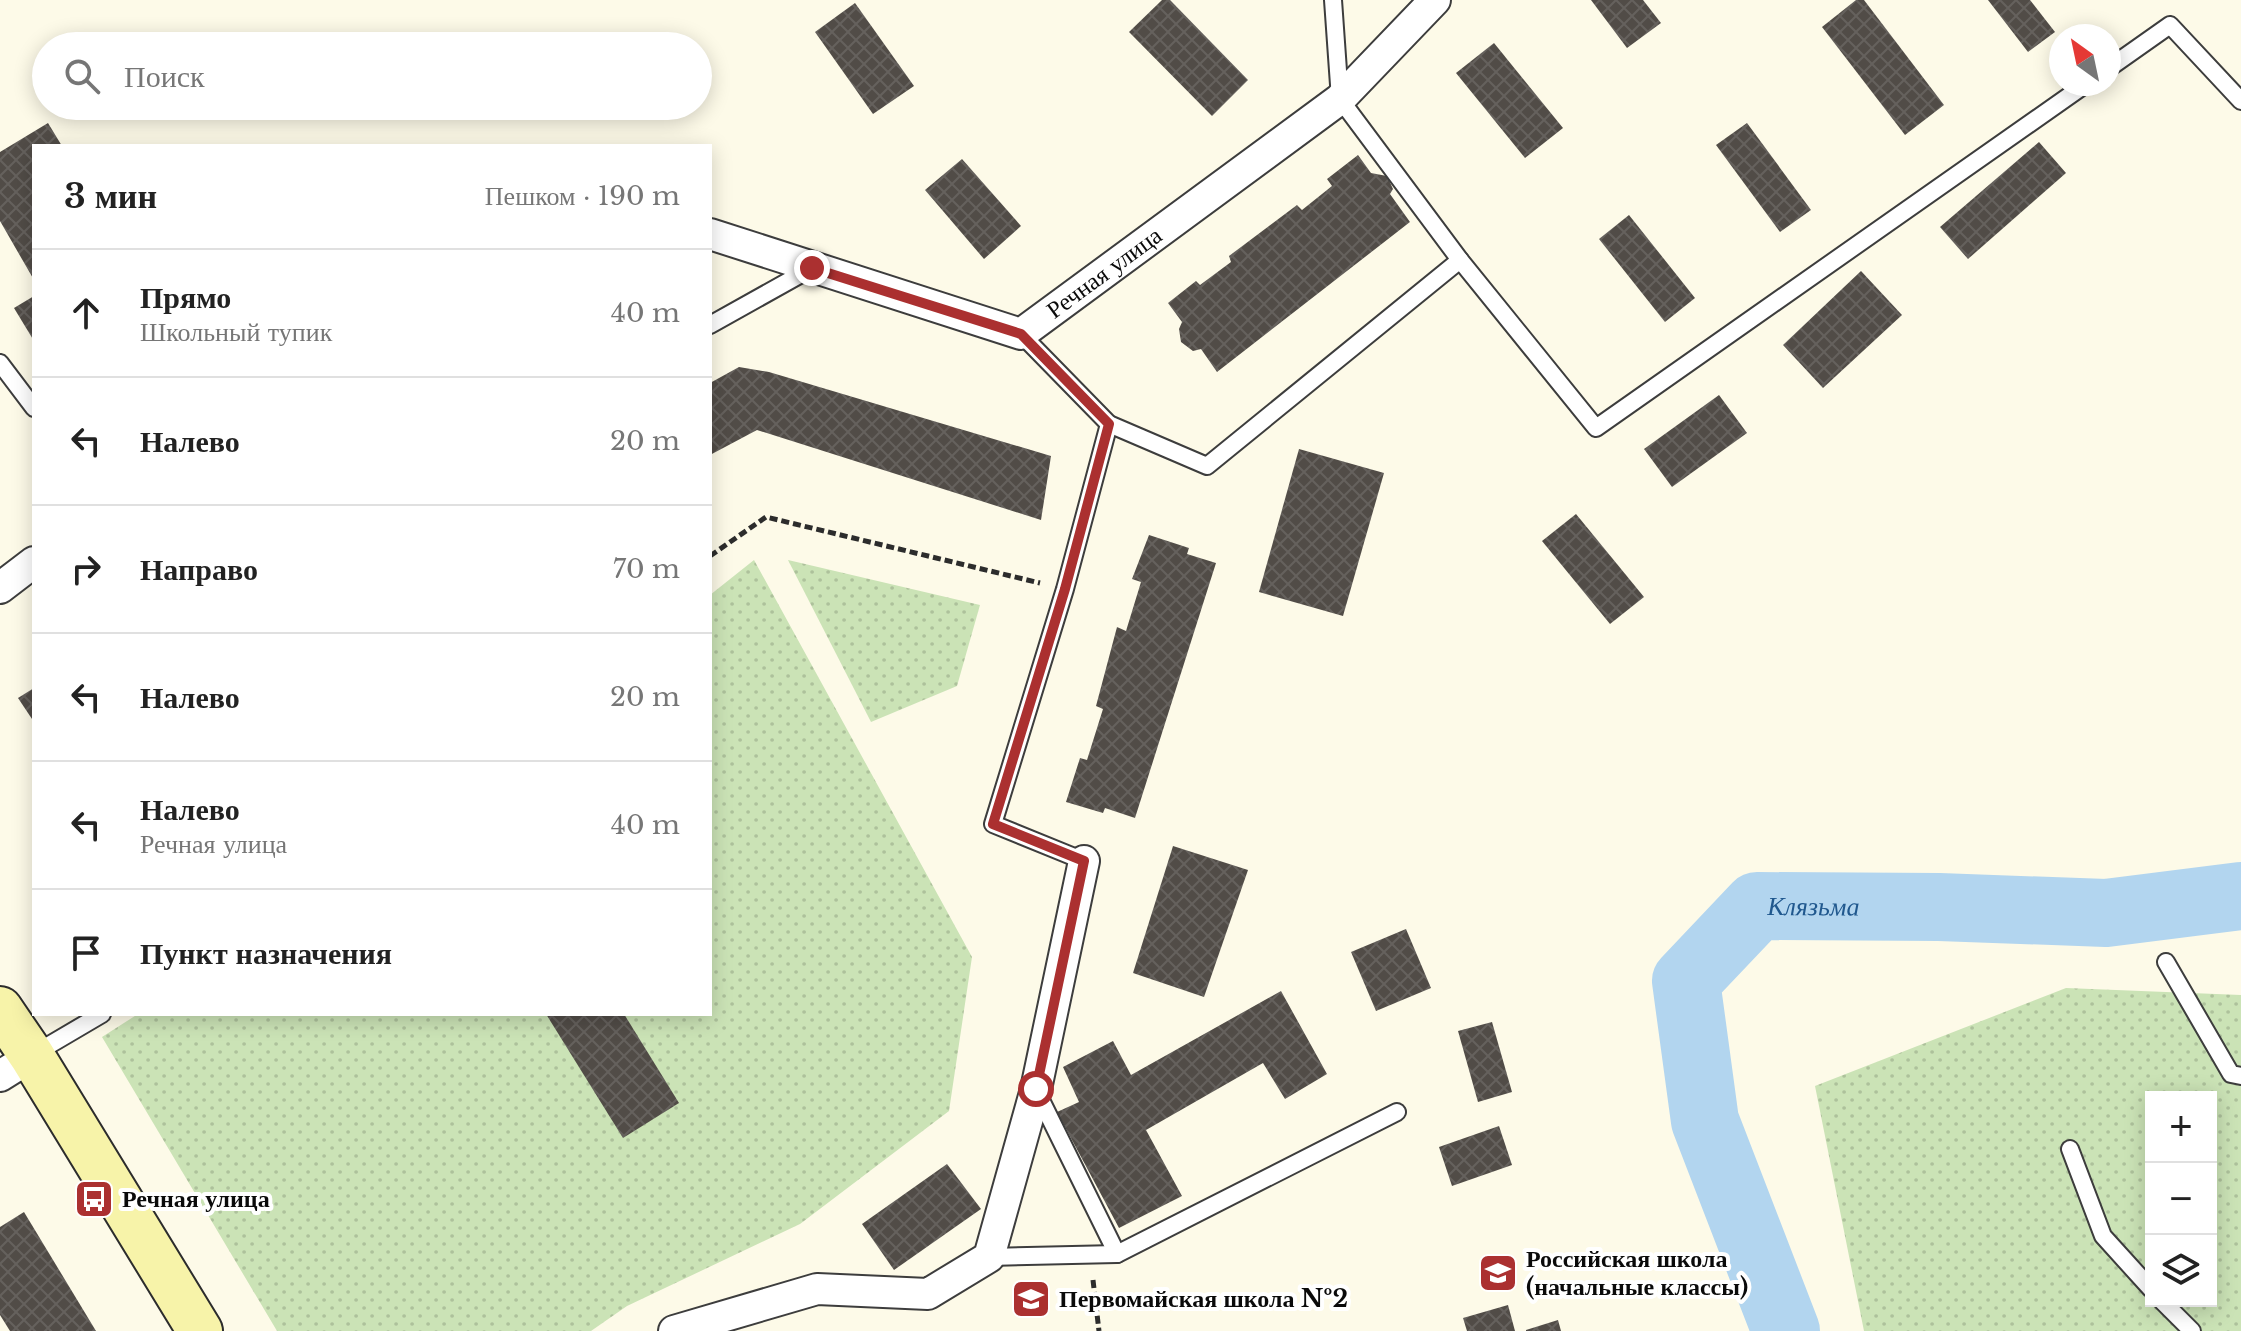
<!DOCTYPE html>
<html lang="ru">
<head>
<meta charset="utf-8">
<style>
  body { margin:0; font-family:"Libre Baskerville",serif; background:#f2f2f2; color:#222 }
  .controls { position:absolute; right:24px; bottom:24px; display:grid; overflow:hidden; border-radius:0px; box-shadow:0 4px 20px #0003 }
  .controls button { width:72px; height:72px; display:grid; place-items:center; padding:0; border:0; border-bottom:2px solid #e0e0e0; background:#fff; color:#222; font:40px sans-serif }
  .compass { position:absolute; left:2049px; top:24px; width:72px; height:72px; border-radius:50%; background:#fff; box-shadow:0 4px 20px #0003; rotate:327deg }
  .stop { position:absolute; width:24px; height:24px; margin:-18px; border:6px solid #ab3030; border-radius:50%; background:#fff }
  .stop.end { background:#ab3030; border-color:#fff; box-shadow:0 2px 8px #0008 }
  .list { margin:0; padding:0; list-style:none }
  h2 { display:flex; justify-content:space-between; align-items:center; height:104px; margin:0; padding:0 32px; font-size:34px }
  h2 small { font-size:26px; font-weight:400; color:#767676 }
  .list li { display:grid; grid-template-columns:52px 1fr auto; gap:24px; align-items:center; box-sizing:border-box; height:128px; padding:0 32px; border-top:2px solid #e0e0e0 }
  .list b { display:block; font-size:30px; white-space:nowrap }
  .list p { margin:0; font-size:26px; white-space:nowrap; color:#767676 }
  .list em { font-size:26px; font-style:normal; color:#767676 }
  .icon { flex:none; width:44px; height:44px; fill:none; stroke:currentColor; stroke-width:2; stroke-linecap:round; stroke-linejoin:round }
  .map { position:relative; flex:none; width:2241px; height:1331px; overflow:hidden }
  .search { position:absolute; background:#fff; box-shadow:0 4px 20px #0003; left:32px; top:32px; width:680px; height:88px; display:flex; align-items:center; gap:20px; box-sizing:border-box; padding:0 28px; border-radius:44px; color:#767676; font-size:30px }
  .panel { position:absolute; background:#fff; box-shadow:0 4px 20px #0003; left:32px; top:144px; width:680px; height:872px; border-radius:0px }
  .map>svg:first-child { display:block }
  .park { fill:url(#park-dots); fill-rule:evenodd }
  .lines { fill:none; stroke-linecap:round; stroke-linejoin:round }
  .river { stroke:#b2d5ef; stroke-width:68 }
  .building { fill:url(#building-cross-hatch) }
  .service-casing { stroke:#3d3d3d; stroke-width:20 }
  .minor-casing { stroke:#3d3d3d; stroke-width:34 }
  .secondary-casing { stroke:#2c2c2c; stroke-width:48 }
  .path { stroke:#2c2c2c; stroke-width:5; stroke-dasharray:8 4; stroke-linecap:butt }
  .service { stroke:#fff; stroke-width:16 }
  .minor { stroke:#fff; stroke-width:30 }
  .secondary { stroke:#f7f3a9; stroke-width:44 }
  .route { stroke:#ab3030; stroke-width:10 }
  .labels { text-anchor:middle; stroke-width:8; stroke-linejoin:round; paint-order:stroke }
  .street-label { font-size:24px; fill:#0a0a0a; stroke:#fff }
  .poi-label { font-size:24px; font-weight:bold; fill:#0a0a0a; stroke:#fff; text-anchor:start }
  .water-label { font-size:26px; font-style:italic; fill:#20588e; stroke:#fff }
</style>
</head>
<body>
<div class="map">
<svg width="2241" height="1331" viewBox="0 0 2241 1331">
  <defs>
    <pattern id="park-dots" width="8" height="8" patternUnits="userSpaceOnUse" patternTransform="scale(2)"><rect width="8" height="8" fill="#cbe3b6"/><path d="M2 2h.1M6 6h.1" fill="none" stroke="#adc19b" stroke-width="1.8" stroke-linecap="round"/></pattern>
    <pattern id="building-cross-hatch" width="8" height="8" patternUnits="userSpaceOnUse" patternTransform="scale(2)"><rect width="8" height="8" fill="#514c47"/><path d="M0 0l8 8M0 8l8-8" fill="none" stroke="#65615d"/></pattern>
  </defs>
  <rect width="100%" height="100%" fill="#fdfae8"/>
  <!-- park -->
  <g class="park">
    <path d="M754 560 972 957 949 1111 800 1224 627 1306 591 1331H277L102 1037 138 1014H710V595Z"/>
    <path d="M788 560 980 605 957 686 871 722Z"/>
    <path d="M2066 988 2241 995V1331H1864L1815 1086ZM2151 1097H2211V1301H2151Z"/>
  </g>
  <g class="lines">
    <!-- river -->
    <path class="river" id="s1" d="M1786 1331 1705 1121 1686 981 1757 906 1939 907 2106 913 2241 896"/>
  </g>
  <!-- building -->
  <g class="building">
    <path d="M1162 0H1170L1248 80 1212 116 1129 32Z"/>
    <path d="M1591 0H1643L1661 23 1627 48Z"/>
    <path d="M1856 0H1864L1944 105 1905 135 1822 27Z"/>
    <path d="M1988 0H2030L2055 32 2028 52Z"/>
    <path d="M855 3 914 86 873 114 815 32Z"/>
    <path d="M1494 43 1563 128 1525 158 1456 73Z"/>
    <path d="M48 123 62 146H34V280L0 221V152Z"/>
    <path d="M1747 123 1811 210 1780 232 1716 145Z"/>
    <path d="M2039 142 2066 173 1968 259 1940 227Z"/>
    <path d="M1358 155 1371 173 1387 176 1393 189 1390 194 1410 222 1217 372 1201 349 1193 351 1181 342 1179 329 1182 322 1168 303 1196 281 1200 285 1231 262 1229 256 1297 205 1302 210 1332 186 1327 179Z"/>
    <path d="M962 159 1021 226 984 259 925 190Z"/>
    <path d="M1629 215 1695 298 1665 322 1599 239Z"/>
    <path d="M1861 271 1902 315 1823 388 1783 345Z"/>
    <path d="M34 296V341L14 308Z"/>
    <path d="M739 367 769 372 1051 456 1041 520 757 430 710 455V383Z"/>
    <path d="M1719 395 1747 433 1672 487 1644 449Z"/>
    <path d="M1299 449 1384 473 1343 616 1259 592Z"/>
    <path d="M1576 514 1644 597 1610 624 1542 541Z"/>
    <path d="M1149 535 1189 548 1187 554 1216 563 1135 818 1105 808 1103 813 1066 802 1080 758 1087 760 1103 709 1096 706 1117 627 1126 631 1141 582 1132 579Z"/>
    <path d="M34 688V722L18 698Z"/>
    <path d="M1173 846 1248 870 1204 997 1133 973Z"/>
    <path d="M1406 929 1431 988 1376 1011 1351 952Z"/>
    <path d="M1281 991 1327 1074 1285 1099 1263 1063 1146 1130 1182 1196 1119 1228 1057 1112 1079 1102 1063 1067 1113 1041 1131 1075Z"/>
    <path d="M546 1014H624L679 1103 623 1138Z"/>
    <path d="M1492 1022 1512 1092 1478 1102 1458 1031Z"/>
    <path d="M1499 1126 1512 1165 1452 1186 1439 1147Z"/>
    <path d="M947 1164 981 1209 894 1270 862 1224Z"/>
    <path d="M24 1212 96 1331H10L0 1315V1227Z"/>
    <path d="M1508 1305 1515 1331H1467L1463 1318Z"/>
    <path d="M1558 1320 1561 1331H1526V1330Z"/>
  </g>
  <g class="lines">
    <defs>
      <g id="service">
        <path d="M2109 68 2170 25 2241 101"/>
        <path d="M1460 260 1596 428 2086 84"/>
        <path d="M710 325 812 268"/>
        <path d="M1021 334 1109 424 1207 466 1460 260 1340 99 1333 0"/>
        <path d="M0 363 34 408"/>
        <path d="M1084 861 993 824 1065 589 1109 424"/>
        <path d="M2166 962 2231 1074 2241 1076"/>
        <path d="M34 1054 102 1014"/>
        <path d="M1036 1090 1117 1254"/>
        <path d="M2070 1149 2103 1236 2151 1289"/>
        <path d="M989 1257 1117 1254 1397 1112"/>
        <path d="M2162 1301 2192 1331"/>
      </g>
      <g id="minor">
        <path id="s2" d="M710 234 1021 334 1340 99 1435 0"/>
        <path d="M0 588 34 562"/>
        <path d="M0 1076 32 1056"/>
        <path d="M674 1331 817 1289 928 1294 989 1257 1036 1089 1084 861"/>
      </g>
      <path id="secondary" d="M0 1009 32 1056 200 1331"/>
    </defs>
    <!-- service casing -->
    <use href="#service" class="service-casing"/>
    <!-- minor casing -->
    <use href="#minor" class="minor-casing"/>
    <!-- secondary casing -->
    <use href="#secondary" class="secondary-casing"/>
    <!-- path -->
    <g class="path">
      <path d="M710 556 766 517 1040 583"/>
      <path d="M1093 1280 1099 1331"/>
    </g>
    <!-- service -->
    <use href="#service" class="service"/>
    <!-- minor -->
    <use href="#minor" class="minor"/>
    <!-- secondary -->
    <use href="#secondary" class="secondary"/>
  </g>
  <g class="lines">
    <!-- route -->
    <path class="route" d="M812 268 1021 334 1109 424 1065 589 993 824 1084 861 1036 1089"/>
  </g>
  <!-- icons -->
  <defs>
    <symbol id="bus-square" viewBox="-11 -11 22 22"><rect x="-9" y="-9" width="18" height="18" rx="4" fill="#ab3030" stroke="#fff"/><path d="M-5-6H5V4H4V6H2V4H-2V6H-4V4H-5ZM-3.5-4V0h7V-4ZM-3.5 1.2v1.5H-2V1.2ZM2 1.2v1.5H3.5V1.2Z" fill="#fff"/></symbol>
    <symbol id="school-square" viewBox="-11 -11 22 22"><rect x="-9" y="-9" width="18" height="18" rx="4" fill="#ab3030" stroke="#fff"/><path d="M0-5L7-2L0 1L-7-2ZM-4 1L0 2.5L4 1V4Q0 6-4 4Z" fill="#fff"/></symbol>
  </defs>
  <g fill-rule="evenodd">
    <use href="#bus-square" x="72" y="1177" width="44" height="44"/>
    <use href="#school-square" x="1476" y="1251" width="44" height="44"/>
    <use href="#school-square" x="1009" y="1277" width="44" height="44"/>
  </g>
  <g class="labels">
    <!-- street labels -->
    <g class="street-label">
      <text dy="8" stroke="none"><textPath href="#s2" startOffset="430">Речная улица</textPath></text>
    </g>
    <!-- poi labels -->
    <g class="poi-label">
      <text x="122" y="1207">Речная улица</text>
      <text x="1526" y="1267">Российская школа<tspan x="1526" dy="28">(начальные классы)</tspan></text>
      <text x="1059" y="1307">Первомайская школа №2</text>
    </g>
    <!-- water labels -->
    <g class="water-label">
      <text dy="9" stroke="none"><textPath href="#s1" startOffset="526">Клязьма</textPath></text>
    </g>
  </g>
</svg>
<div class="controls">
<button>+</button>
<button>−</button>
<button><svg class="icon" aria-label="layers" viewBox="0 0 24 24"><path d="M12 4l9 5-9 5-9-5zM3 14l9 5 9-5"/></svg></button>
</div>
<svg class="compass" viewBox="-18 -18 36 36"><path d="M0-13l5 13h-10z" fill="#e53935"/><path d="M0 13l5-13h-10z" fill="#767676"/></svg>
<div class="stop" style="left:1036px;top:1089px"></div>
<div class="stop end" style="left:812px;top:268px"></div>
<div class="search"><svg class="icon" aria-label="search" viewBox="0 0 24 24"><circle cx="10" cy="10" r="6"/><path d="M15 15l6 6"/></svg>Поиск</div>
<section class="panel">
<h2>3 мин<small>Пешком · 190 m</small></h2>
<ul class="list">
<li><svg class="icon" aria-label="ahead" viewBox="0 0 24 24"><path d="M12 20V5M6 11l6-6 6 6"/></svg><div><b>Прямо</b><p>Школьный тупик</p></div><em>40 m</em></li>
<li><svg class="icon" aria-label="left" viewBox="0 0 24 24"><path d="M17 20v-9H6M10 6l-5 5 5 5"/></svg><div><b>Налево</b></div><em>20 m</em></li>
<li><svg class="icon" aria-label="right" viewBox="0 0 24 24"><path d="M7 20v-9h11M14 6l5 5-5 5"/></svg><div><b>Направо</b></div><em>70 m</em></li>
<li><svg class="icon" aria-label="left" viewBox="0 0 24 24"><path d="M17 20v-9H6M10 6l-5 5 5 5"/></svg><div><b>Налево</b></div><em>20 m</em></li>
<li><svg class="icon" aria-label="left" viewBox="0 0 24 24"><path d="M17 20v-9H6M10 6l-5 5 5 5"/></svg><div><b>Налево</b><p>Речная улица</p></div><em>40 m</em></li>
<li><svg class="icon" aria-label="arrive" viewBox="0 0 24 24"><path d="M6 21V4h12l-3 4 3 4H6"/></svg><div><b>Пункт назначения</b></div></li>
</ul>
</section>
</div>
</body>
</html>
